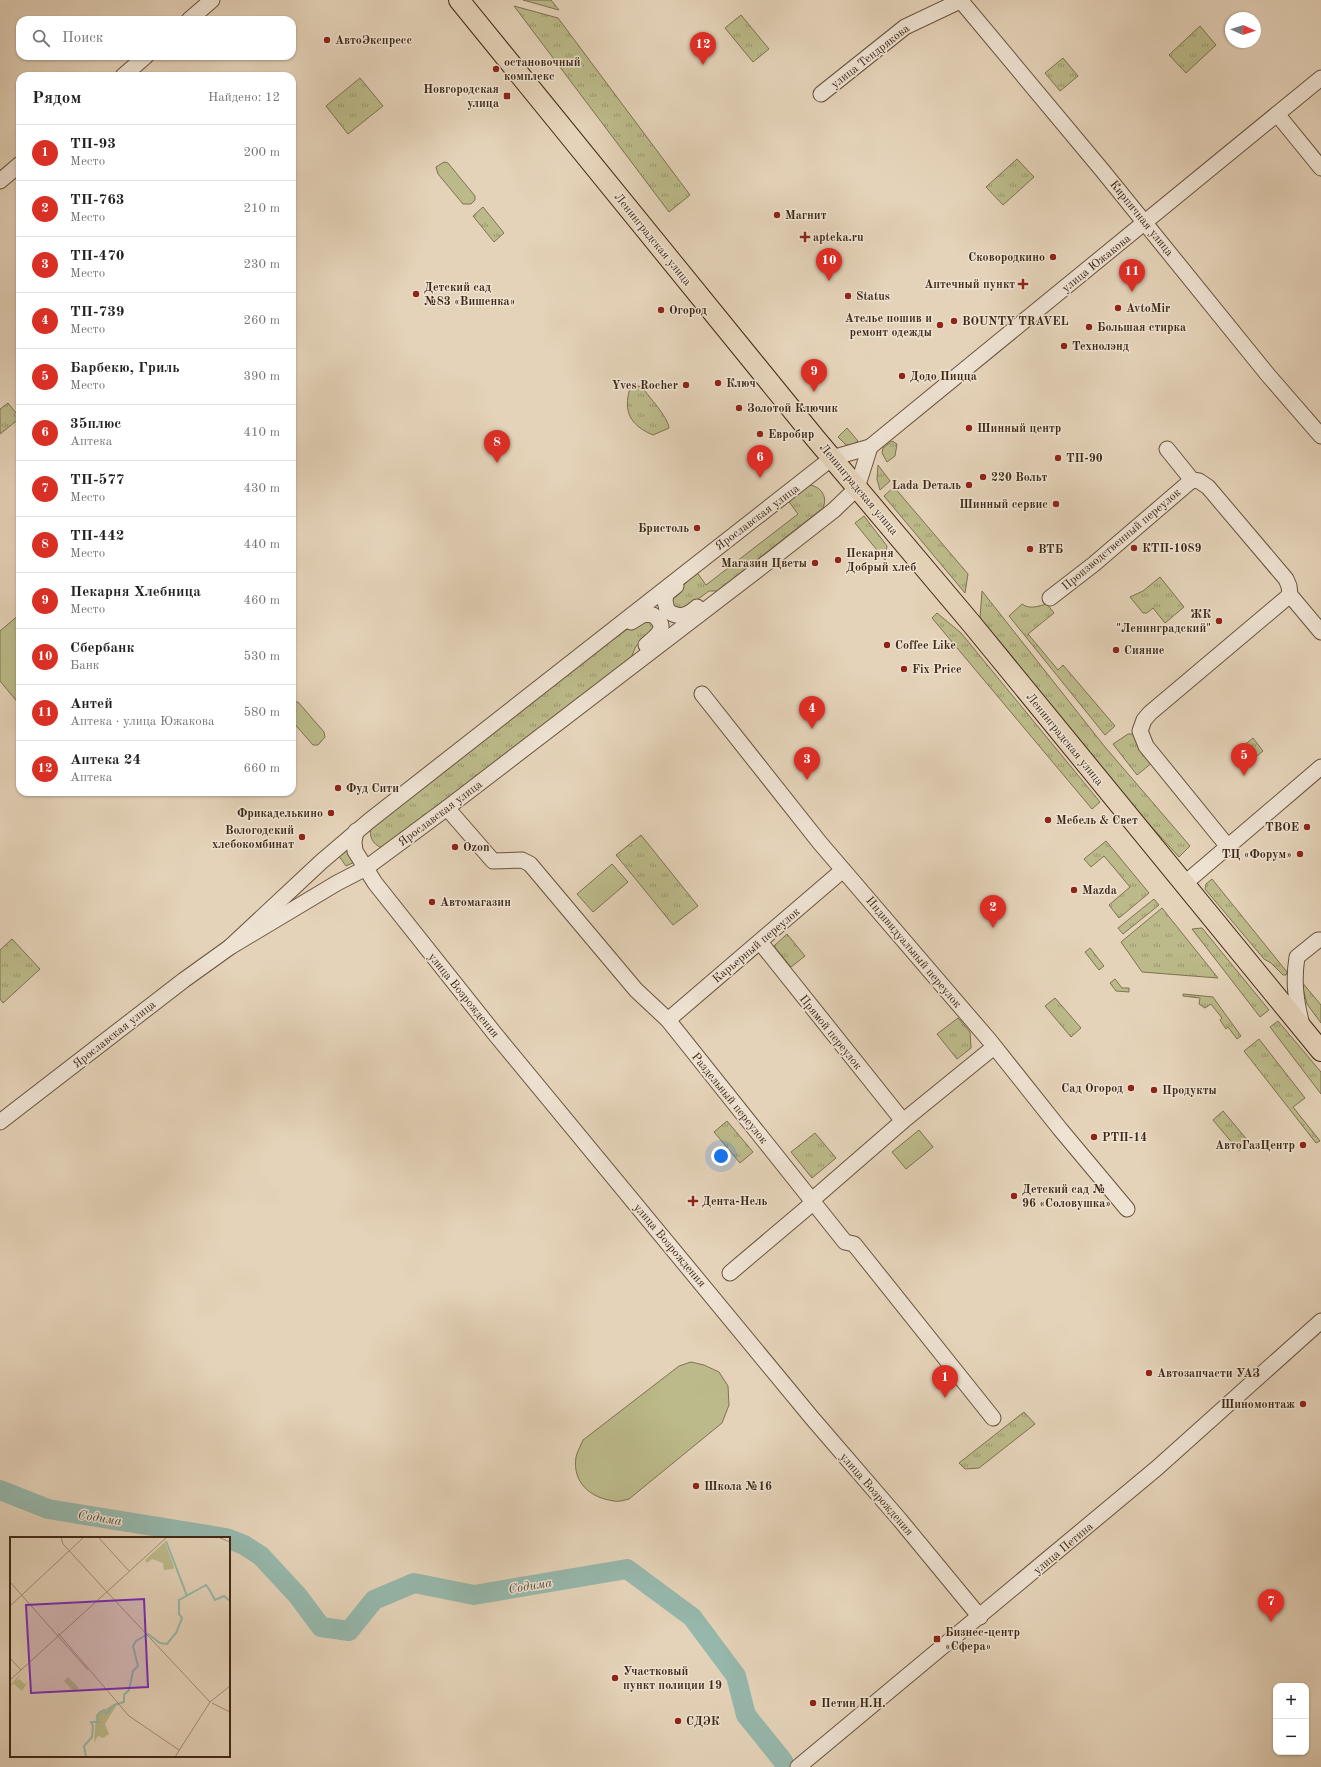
<!DOCTYPE html>
<html lang="ru">
<head>
<meta charset="utf-8">
<style>
  body { margin:0; font-family:"Old Standard TT",serif; background:#f6f6f6; color:#222 }
  .controls { position:absolute; right:12px; bottom:12px; display:grid; overflow:hidden; border-radius:8px; box-shadow:0 1px 3px #0004 }
  .controls button { width:36px; height:36px; display:grid; place-items:center; padding:0; border:0; border-bottom:1px solid #e0e0e0; background:#fff; color:#222; font:20px sans-serif }
  .compass { position:absolute; left:1225px; top:12px; width:36px; height:36px; border-radius:50%; background:#fff; box-shadow:0 1px 3px #0004; rotate:93deg }
  .you { position:absolute; left:721px; top:1156px; width:14px; height:14px; margin:-10px; border:3px solid #fff; border-radius:50%; background:#1a73e8; box-shadow:0 0 0 6px #1a73e833 }
  .badge { display:grid; place-items:center; width:26px; height:26px; border-radius:50%; background:#d93025; color:#fff; font-size:13px; font-weight:700 }
  .pin { position:absolute; translate:-50% -33px; filter:drop-shadow(0 1px 2px #0008) }
  .pin::after { content:''; position:absolute; top:21px; width:14px; height:12px; background:inherit; clip-path:polygon(0 0,100% 0,50% 100%) }
  .list { margin:0; padding:0; list-style:none }
  h2 { display:flex; justify-content:space-between; align-items:center; height:52px; margin:0; padding:0 16px; font-size:17px }
  h2 small { font-size:13px; font-weight:400; color:#767676 }
  .list li { display:grid; grid-template-columns:26px 1fr auto; gap:12px; align-items:center; box-sizing:border-box; height:56px; padding:0 16px; border-top:1px solid #e0e0e0 }
  .list b { display:block; font-size:15px; white-space:nowrap }
  .list p { margin:0; font-size:13px; white-space:nowrap; color:#767676 }
  .list em { font-size:13px; font-style:normal; color:#767676 }
  .icon { flex:none; width:22px; height:22px; fill:none; stroke:currentColor; stroke-width:2; stroke-linecap:round; stroke-linejoin:round }
  .map { position:relative; flex:none; width:1321px; height:1767px; overflow:hidden }
  .search { position:absolute; background:#fff; box-shadow:0 1px 3px #0004; left:16px; top:16px; width:280px; height:44px; display:flex; align-items:center; gap:10px; box-sizing:border-box; padding:0 14px; border-radius:12px; color:#767676; font-size:15px }
  .panel { position:absolute; background:#fff; box-shadow:0 1px 3px #0004; left:16px; top:72px; width:280px; height:724px; border-radius:12px }
  .map>svg:first-child { display:block }
  .grass { fill:url(#grass-tufts); stroke:#7e7250 }
  .pitch { fill:#bcba8a; stroke:#7e7250 }
  .lines { fill:none; stroke-linecap:round; stroke-linejoin:round }
  .river { stroke:#96b8ac; stroke-width:20 }
  .minor-casing { stroke:#69543e; stroke-width:17 }
  .major-casing { stroke:#402915; stroke-width:22 }
  .minor { stroke:#eee2d2; stroke-width:15 }
  .major { stroke:#e5d3b9; stroke-width:20 }
  .poi-dot { fill:#8f2418; stroke:#eee2d2; stroke-width:1.5 }
  .labels { text-anchor:middle; stroke-width:3; stroke-linejoin:round; paint-order:stroke }
  .poi-label { font-size:12px; font-weight:bold; fill:#402915; stroke:#eee2d2; text-anchor:start }
  .street-label { font-size:12px; fill:#402915; stroke:#eee2d2 }
  .water-label { font-size:13px; font-style:italic; fill:#564d3b; stroke:#eee2d2 }
  .inset-river { fill:none; stroke:#96b8ac; stroke-width:2 }
  .inset-road { fill:none; stroke:#a38f77; stroke-width:1 }
  .view { fill:#7b2cbf; fill-opacity:0.15; stroke:#7b2cbf; stroke-width:2 }
  .inset-edge { fill:none; stroke:#402915; stroke-width:2 }
</style>
</head>
<body>
<div class="map">
<svg width="1321" height="1767" viewBox="0 0 1321 1767">
  <defs>
    <pattern id="grass-tufts" width="24" height="20" patternUnits="userSpaceOnUse"><rect width="24" height="20" fill="#bcba8a"/><path d="M3 7l-1-3M5 7V3M7 7l1-3M15 17l-1-3M17 17v-4M19 17l1-3" fill="none" stroke="#9a9770"/></pattern>
  </defs>
  <rect width="100%" height="100%" fill="#e5d3b9"/>
  <filter id="stains"><feTurbulence type="fractalNoise" baseFrequency=".005" numOctaves="4"/><feColorMatrix values="0 0 0 0 .2 0 0 0 0 .09 0 0 0 0 .02 0 0 0 .5 -.17"/></filter>
  <radialGradient id="worn" r=".72"><stop offset=".6" stop-color="#630" stop-opacity="0"/><stop offset="1" stop-color="#630" stop-opacity=".3"/></radialGradient>
  <!-- grass -->
  <g class="grass">
    <path d="M523 0H551L559 10Z"/>
    <path d="M514 6 558 18 690 195 669 212Z"/>
    <path d="M741 15 769 49 753 62 725 28Z"/>
    <path d="M1200 26 1216 45 1186 73 1169 55Z"/>
    <path d="M1063 58 1078 76 1060 91 1045 73Z"/>
    <path d="M360 78 383 106 348 134 326 106Z"/>
    <path d="M1017 159 1034 177 1003 205 986 187Z"/>
    <path d="M483 207 504 233 494 242 473 216Z"/>
    <path d="M637 386 642 387C649 397 668 417 669 428L653 435C630 425 623 412 630 388Z"/>
    <path d="M8 403 20 418 0 434V409Z"/>
    <path d="M847 428 858 441 852 445H846L838 437Z"/>
    <path d="M892 441 897 444 895 456 887 462 882 453 883 448Z"/>
    <path d="M878 465 890 481 880 490 877 479Z"/>
    <path d="M809 485C821 486 828 497 823 508L717 591H709L682 611 672 606V595L686 583V578L696 571 706 585 798 514 787 499Z"/>
    <path d="M894 487 968 574 965 593 884 496Z"/>
    <path d="M864 516 887 546 885 560 855 523Z"/>
    <path d="M1160 577 1184 607 1165 623 1153 608 1147 613H1143L1130 597 1143 591Z"/>
    <path d="M982 591 1105 747 1190 846 1179 857 1111 782 980 618Z"/>
    <path d="M1022 604C1030 610 1038 606 1047 604L1054 613 1028 634 1058 670 1063 665 1115 726 1105 735 1009 616Z"/>
    <path d="M937 613 961 633 1100 802 1092 809 932 618Z"/>
    <path d="M641 619 654 622V632L636 646 631 658 392 846 382 848C372 844 369 836 371 827L607 638 614 639Z"/>
    <path d="M1128 734H1133L1153 762 1137 775 1113 744Z"/>
    <path d="M1253 738 1263 751 1252 760 1242 747Z"/>
    <path d="M641 835 698 906 673 925 616 855Z"/>
    <path d="M1106 841 1149 893 1119 918 1109 905 1130 887 1104 856 1091 867 1084 859Z"/>
    <path d="M348 846 357 861 346 866 338 855Z"/>
    <path d="M1212 879 1287 972 1286 975H1283L1271 963 1264 959 1205 889 1206 884Z"/>
    <path d="M1154 899 1159 905 1123 934 1118 928Z"/>
    <path d="M1162 908 1218 978 1142 972 1121 942Z"/>
    <path d="M1202 928 1269 1010 1260 1017 1192 929Z"/>
    <path d="M787 934 805 956 791 967 774 946Z"/>
    <path d="M12 939 40 969 3 1003 0 999V950Z"/>
    <path d="M1090 948 1104 966 1099 970 1085 952Z"/>
    <path d="M1115 979 1122 988H1129V992L1116 991 1110 983Z"/>
    <path d="M1301 981 1321 1005V1023L1307 1004Z"/>
    <path d="M1183 994 1213 997 1241 1036 1237 1039 1228 1027 1226 1029 1220 1020 1222 1018 1211 1004 1205 1008 1199 1004 1200 998 1183 996Z"/>
    <path d="M1055 998 1081 1028 1071 1037 1045 1006Z"/>
    <path d="M958 1018 970 1032 971 1048 957 1059 937 1034Z"/>
    <path d="M1278 1021 1321 1072V1094L1270 1027Z"/>
    <path d="M1259 1039 1305 1098 1293 1107 1320 1141 1316 1143 1244 1051Z"/>
    <path d="M1223 1111 1249 1142 1239 1151 1213 1120Z"/>
    <path d="M727 1121 753 1152 740 1163 714 1132Z"/>
    <path d="M815 1133 836 1158 812 1178 791 1152Z"/>
    <path d="M1024 1412 1035 1424 979 1468 965 1469 959 1463Z"/>
  </g>
  <!-- pitch -->
  <g class="pitch">
    <path d="M444 162 448 163 475 196V200L471 204H463L438 174 436 167Z"/>
    <path d="M20 614V705L0 681V631Z"/>
    <path d="M292 702H298L324 732 325 737 318 745H313L292 721Z"/>
    <path d="M612 864 628 882 593 912 577 894Z"/>
    <path d="M919 1130 933 1147 906 1169 892 1152Z"/>
    <path d="M691 1362 704 1365 719 1372 728 1386 729 1405 722 1423 629 1499C625 1500 619 1502 614 1501 591 1498 572 1483 576 1457 577 1452 581 1445 583 1440L679 1366Z"/>
  </g>
  <g class="lines">
    <!-- river -->
    <g class="river">
      <path d="M0 1490 48 1509 226 1538"/>
      <path d="M229 1539 244 1545 261 1556 298 1596 321 1627 349 1631 374 1600 414 1583 474 1595 627 1569 692 1617 736 1676 746 1715 783 1761 785 1767"/>
    </g>
    <defs>
      <g id="minor">
        <path d="M961 1 1102 170 1268 375 1321 436"/>
        <path d="M189 20 212 0"/>
        <path d="M123 76 146 56"/>
        <path d="M821 94 905 27 962 0"/>
        <path d="M1277 114 1321 168"/>
        <path d="M0 181 20 164"/>
        <path d="M1167 449 1192 480 1199 481 1208 487 1286 579 1289 586 1290 595 1321 632"/>
        <path d="M676 586 666 594 665 601 667 610C678 620 688 615 697 607"/>
        <path d="M1050 598 1094 564 1192 480"/>
        <path d="M631 622 644 614 653 615C669 627 658 635 646 645"/>
        <path d="M702 694 820 843 990 1041 1060 1129 1127 1209"/>
        <path d="M447 808 493 861 522 860 530 864 636 990 668 1020 845 1242 854 1244 993 1418"/>
        <path d="M356 831 354 842 355 851 375 883 495 1034 812 1418 900 1520 980 1617"/>
        <path d="M1229 848 1146 746 1140 731 1144 720 1150 713 1290 595"/>
        <path d="M1184 884 1321 767"/>
        <path d="M760 942 903 1121"/>
        <path d="M230 947 321 862 369 821 832 458 870 447 1321 78"/>
        <path d="M668 1020 843 870"/>
        <path d="M1302 1025C1296 1002 1293 982 1297 957L1318 940H1321"/>
        <path d="M0 1122 184 980 230 947 337 883 366 868 447 808 760 568 834 510 857 488 870 447"/>
        <path d="M730 1273 808 1207 812 1200 903 1121 994 1047"/>
        <path d="M798 1767 1157 1468 1321 1321"/>
      </g>
      <path id="major" d="M459 0 815 438 971 623 1321 1051"/>
    </defs>
    <!-- minor casing -->
    <use href="#minor" class="minor-casing"/>
    <!-- major casing -->
    <use href="#major" class="major-casing"/>
    <!-- minor -->
    <use href="#minor" class="minor"/>
    <!-- major -->
    <use href="#major" class="major"/>
  </g>
  <!-- markers -->
  <g class="poi-dot">
    <circle cx="327" cy="40" r="4"/>
    <circle cx="496" cy="69" r="4"/>
    <rect x="503" y="92" width="8" height="8" rx="2"/>
    <circle cx="777" cy="215" r="4"/>
    <path d="M803 231h4v4h4v4h-4v4h-4v-4h-4v-4h4z"/>
    <circle cx="1053" cy="257" r="4"/>
    <path d="M1021 278h4v4h4v4h-4v4h-4v-4h-4v-4h4z"/>
    <circle cx="416" cy="294" r="4"/>
    <circle cx="848" cy="296" r="4"/>
    <circle cx="1118" cy="308" r="4"/>
    <circle cx="661" cy="310" r="4"/>
    <circle cx="954" cy="321" r="4"/>
    <circle cx="940" cy="325" r="4"/>
    <circle cx="1089" cy="327" r="4"/>
    <circle cx="1064" cy="346" r="4"/>
    <circle cx="902" cy="376" r="4"/>
    <circle cx="718" cy="383" r="4"/>
    <circle cx="686" cy="385" r="4"/>
    <circle cx="739" cy="408" r="4"/>
    <circle cx="969" cy="428" r="4"/>
    <circle cx="760" cy="434" r="4"/>
    <circle cx="1058" cy="458" r="4"/>
    <circle cx="983" cy="477" r="4"/>
    <circle cx="969" cy="485" r="4"/>
    <circle cx="1056" cy="504" r="4"/>
    <circle cx="697" cy="528" r="4"/>
    <circle cx="1134" cy="548" r="4"/>
    <circle cx="1030" cy="549" r="4"/>
    <circle cx="838" cy="560" r="4"/>
    <circle cx="815" cy="563" r="4"/>
    <circle cx="1219" cy="621" r="4"/>
    <circle cx="887" cy="645" r="4"/>
    <circle cx="1116" cy="650" r="4"/>
    <circle cx="904" cy="669" r="4"/>
    <circle cx="338" cy="788" r="4"/>
    <circle cx="331" cy="813" r="4"/>
    <circle cx="1048" cy="820" r="4"/>
    <circle cx="1307" cy="827" r="4"/>
    <circle cx="302" cy="837" r="4"/>
    <circle cx="455" cy="847" r="4"/>
    <circle cx="1300" cy="854" r="4"/>
    <circle cx="1074" cy="890" r="4"/>
    <circle cx="432" cy="902" r="4"/>
    <circle cx="1131" cy="1088" r="4"/>
    <circle cx="1154" cy="1090" r="4"/>
    <circle cx="1094" cy="1137" r="4"/>
    <circle cx="1303" cy="1145" r="4"/>
    <circle cx="1014" cy="1196" r="4"/>
    <path d="M691 1195h4v4h4v4h-4v4h-4v-4h-4v-4h4z"/>
    <circle cx="1149" cy="1373" r="4"/>
    <circle cx="1303" cy="1404" r="4"/>
    <circle cx="696" cy="1486" r="4"/>
    <rect x="933" y="1635" width="8" height="8" rx="2"/>
    <circle cx="615" cy="1678" r="4"/>
    <circle cx="813" cy="1703" r="4"/>
    <circle cx="678" cy="1721" r="4"/>
  </g>
  <g class="labels">
    <!-- poi labels -->
    <g class="poi-label">
      <text x="335" y="44">АвтоЭкспресс</text>
      <text x="504" y="66">остановочный<tspan x="504" dy="14">комплекс</tspan></text>
      <text x="499" y="93" text-anchor="end">Новгородская<tspan x="499" dy="14">улица</tspan></text>
      <text x="785" y="219">Магнит</text>
      <text x="813" y="241">apteka.ru</text>
      <text x="1045" y="261" text-anchor="end">Сковородкино</text>
      <text x="1015" y="288" text-anchor="end">Аптечный пункт</text>
      <text x="424" y="291">Детский сад<tspan x="424" dy="14">№83 «Вишенка»</tspan></text>
      <text x="856" y="300">Status</text>
      <text x="1126" y="312">AvtoMir</text>
      <text x="669" y="314">Огород</text>
      <text x="932" y="322" text-anchor="end">Ателье пошив и<tspan x="932" dy="14">ремонт одежды</tspan></text>
      <text x="962" y="325">BOUNTY TRAVEL</text>
      <text x="1097" y="331">Большая стирка</text>
      <text x="1072" y="350">Технолэнд</text>
      <text x="910" y="380">Додо Пицца</text>
      <text x="726" y="387">Ключ</text>
      <text x="678" y="389" text-anchor="end">Yves Rocher</text>
      <text x="747" y="412">Золотой Ключик</text>
      <text x="977" y="432">Шинный центр</text>
      <text x="768" y="438">Евробир</text>
      <text x="1066" y="462">ТП-90</text>
      <text x="991" y="481">220 Вольт</text>
      <text x="961" y="489" text-anchor="end">Lada Dеталь</text>
      <text x="1048" y="508" text-anchor="end">Шинный сервис</text>
      <text x="689" y="532" text-anchor="end">Бристоль</text>
      <text x="1142" y="552">КТП-1089</text>
      <text x="1038" y="553">ВТБ</text>
      <text x="846" y="557">Пекарня<tspan x="846" dy="14">Добрый хлеб</tspan></text>
      <text x="807" y="567" text-anchor="end">Магазин Цветы</text>
      <text x="1211" y="618" text-anchor="end">ЖК<tspan x="1211" dy="14">"Ленинградский"</tspan></text>
      <text x="895" y="649">Coffee Like</text>
      <text x="1124" y="654">Сияние</text>
      <text x="912" y="673">Fix Price</text>
      <text x="346" y="792">Фуд Сити</text>
      <text x="323" y="817" text-anchor="end">Фрикаделькино</text>
      <text x="1056" y="824">Мебель &amp; Свет</text>
      <text x="1299" y="831" text-anchor="end">ТВОЕ</text>
      <text x="294" y="834" text-anchor="end">Вологодский<tspan x="294" dy="14">хлебокомбинат</tspan></text>
      <text x="463" y="851">Ozon</text>
      <text x="1292" y="858" text-anchor="end">ТЦ «Форум»</text>
      <text x="1082" y="894">Mazda</text>
      <text x="440" y="906">Автомагазин</text>
      <text x="1123" y="1092" text-anchor="end">Сад Огород</text>
      <text x="1162" y="1094">Продукты</text>
      <text x="1102" y="1141">РТП-14</text>
      <text x="1295" y="1149" text-anchor="end">АвтоГазЦентр</text>
      <text x="1022" y="1193">Детский сад №<tspan x="1022" dy="14">96 «Соловушка»</tspan></text>
      <text x="702" y="1205">Дента-Нель</text>
      <text x="1157" y="1377">Автозапчасти УАЗ</text>
      <text x="1295" y="1408" text-anchor="end">Шиномонтаж</text>
      <text x="704" y="1490">Школа №16</text>
      <text x="945" y="1636">Бизнес-центр<tspan x="945" dy="14">«Сфера»</tspan></text>
      <text x="623" y="1675">Участковый<tspan x="623" dy="14">пункт полиции 19</tspan></text>
      <text x="821" y="1707">Петин Н.Н.</text>
      <text x="686" y="1725">СДЭК</text>
    </g>
    <!-- street labels -->
    <g class="street-label">
      <text transform="translate(870 56) rotate(-38)" y="4">улица Тендрякова</text>
      <text transform="translate(1142 218) rotate(51)" y="4">Кирпичная улица</text>
      <text transform="translate(653 239) rotate(51)" y="4">Ленинградская улица</text>
      <text transform="translate(1096 263) rotate(-39)" y="4">улица Южакова</text>
      <text transform="translate(859 489) rotate(50)" y="4">Ленинградская улица</text>
      <text transform="translate(757 517) rotate(-37)" y="4">Ярославская улица</text>
      <text transform="translate(1121 539) rotate(-40)" y="4">Производственный переулок</text>
      <text transform="translate(1065 739) rotate(51)" y="4">Ленинградская улица</text>
      <text transform="translate(440 813) rotate(-37)" y="4">Ярославская улица</text>
      <text transform="translate(756 945) rotate(-40)" y="4">Карьерный переулок</text>
      <text transform="translate(914 952) rotate(50)" y="4">Индивидуальный переулок</text>
      <text transform="translate(464 995) rotate(51)" y="4">улица Возрождения</text>
      <text transform="translate(831 1032) rotate(51)" y="4">Прямой переулок</text>
      <text transform="translate(114 1034) rotate(-38)" y="4">Ярославская улица</text>
      <text transform="translate(730 1098) rotate(51)" y="4">Раздельный переулок</text>
      <text transform="translate(670 1245) rotate(50)" y="4">улица Возрождения</text>
      <text transform="translate(877 1494) rotate(49)" y="4">улица Возрождения</text>
      <text transform="translate(1063 1548) rotate(-40)" y="4">улица Петина</text>
    </g>
    <!-- water labels -->
    <g class="water-label">
      <text transform="translate(100 1517) rotate(9)" y="5">Содима</text>
      <text transform="translate(530 1585) rotate(-9)" y="5">Содима</text>
    </g>
  </g>
  <!-- overview -->
  <g transform="translate(10 1537)">
    <rect width="220" height="220" fill="#e5d3b9"/>
    <path d="M155 5 164 30 163 32 154 33 153 26 142 22 137 26 135 23ZM11 136 6 144 9 142 15 147 18 145 12 154 4 147 0 149Z" fill="#bcba8a"/>
    <path d="M102 168 106 169 95 187 99 197 93 201 88 199 84 206 86 178Z" fill="#bcba8a"/>
    <path d="M58 140 69 151 64 155 54 144Z" fill="#bcba8a"/>
    <path class="inset-river" d="M156 4 177 59M199 52 205 63 214 59 220 64M76 220 74 209 82 200 83 189 81 185H89L87 179 90 175 94 173 96 177 104 168 114 165V158L119 153 123 134 128 129 123 109 126 104 138 97 150 106 157 107 166 96 172 81 169 77V63L196 48 199 52"/>
    <path class="inset-road" d="M51 0 53 7 97 55M88 0 119 34M208 0 220 5M0 45 78 133M97 55 200 165M0 69 74 0M48 96 119 179 169 213M0 121 11 133M0 143 157 0M202 166 220 175M165 220 200 165 220 149"/>
    <path class="view" d="M134 62 138 150 21 156 16 68Z"/>
    <rect width="220" height="220" class="inset-edge"/>
  </g>
  <rect width="100%" height="100%" filter="url(#stains)"/>
  <rect width="100%" height="100%" fill="url(#worn)"/>
</svg>
<div class="controls">
<button>+</button>
<button>−</button>
</div>
<svg class="compass" viewBox="-18 -18 36 36"><path d="M0-13l5 13h-10z" fill="#e53935"/><path d="M0 13l5-13h-10z" fill="#767676"/></svg>
<div class="you"></div>
<div class="pin badge" style="left:945px;top:1398px">1</div>
<div class="pin badge" style="left:993px;top:928px">2</div>
<div class="pin badge" style="left:807px;top:780px">3</div>
<div class="pin badge" style="left:812px;top:729px">4</div>
<div class="pin badge" style="left:1244px;top:776px">5</div>
<div class="pin badge" style="left:760px;top:478px">6</div>
<div class="pin badge" style="left:1271px;top:1622px">7</div>
<div class="pin badge" style="left:497px;top:463px">8</div>
<div class="pin badge" style="left:814px;top:392px">9</div>
<div class="pin badge" style="left:829px;top:281px">10</div>
<div class="pin badge" style="left:1132px;top:292px">11</div>
<div class="pin badge" style="left:703px;top:65px">12</div>
<div class="search"><svg class="icon" aria-label="search" viewBox="0 0 24 24"><circle cx="10" cy="10" r="6"/><path d="M15 15l6 6"/></svg>Поиск</div>
<section class="panel">
<h2>Рядом<small>Найдено: 12</small></h2>
<ul class="list">
<li><span class="badge">1</span><div><b>ТП-93</b><p>Место</p></div><em>200 m</em></li>
<li><span class="badge">2</span><div><b>ТП-763</b><p>Место</p></div><em>210 m</em></li>
<li><span class="badge">3</span><div><b>ТП-470</b><p>Место</p></div><em>230 m</em></li>
<li><span class="badge">4</span><div><b>ТП-739</b><p>Место</p></div><em>260 m</em></li>
<li><span class="badge">5</span><div><b>Барбекю, Гриль</b><p>Место</p></div><em>390 m</em></li>
<li><span class="badge">6</span><div><b>35плюс</b><p>Аптека</p></div><em>410 m</em></li>
<li><span class="badge">7</span><div><b>ТП-577</b><p>Место</p></div><em>430 m</em></li>
<li><span class="badge">8</span><div><b>ТП-442</b><p>Место</p></div><em>440 m</em></li>
<li><span class="badge">9</span><div><b>Пекарня Хлебница</b><p>Место</p></div><em>460 m</em></li>
<li><span class="badge">10</span><div><b>Сбербанк</b><p>Банк</p></div><em>530 m</em></li>
<li><span class="badge">11</span><div><b>Антей</b><p>Аптека · улица Южакова</p></div><em>580 m</em></li>
<li><span class="badge">12</span><div><b>Аптека 24</b><p>Аптека</p></div><em>660 m</em></li>
</ul>
</section>
</div>
</body>
</html>
